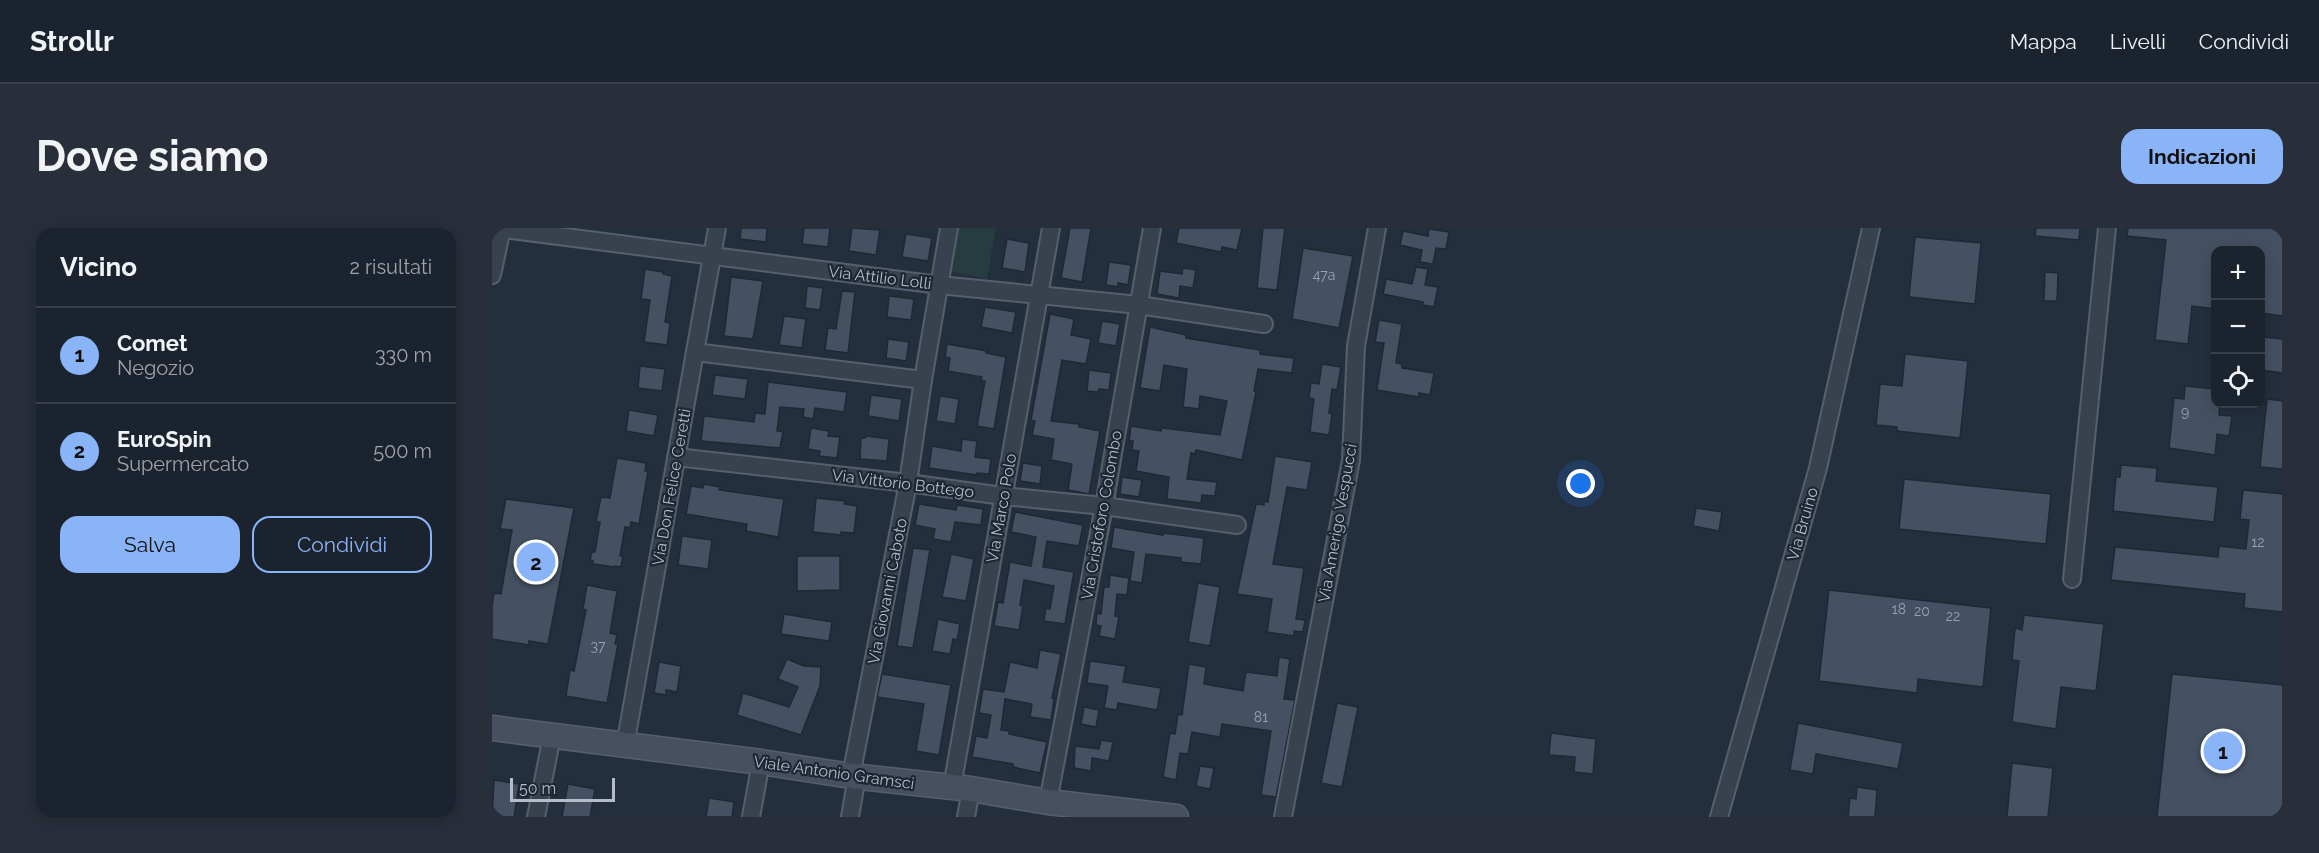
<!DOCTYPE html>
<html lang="it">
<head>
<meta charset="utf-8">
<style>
  body { margin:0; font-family:Raleway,sans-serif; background:#282f3a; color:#f1f3f6 }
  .controls { position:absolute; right:18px; top:18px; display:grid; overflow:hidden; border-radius:12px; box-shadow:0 3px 15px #0003 }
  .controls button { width:54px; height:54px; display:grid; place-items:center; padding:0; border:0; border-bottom:2px solid #39404a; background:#1b232e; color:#f1f3f6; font:30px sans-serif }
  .scale { position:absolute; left:18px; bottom:15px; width:105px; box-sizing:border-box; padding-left:6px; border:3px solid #b4bcc9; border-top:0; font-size:16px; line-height:21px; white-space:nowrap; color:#b4bcc9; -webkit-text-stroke:4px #1d2633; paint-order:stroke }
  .you { position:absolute; left:1089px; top:256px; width:21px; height:21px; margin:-15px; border:4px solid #fff; border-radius:50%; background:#1a73e8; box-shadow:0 0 0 9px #1a73e833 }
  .badge { display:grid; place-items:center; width:39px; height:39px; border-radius:50%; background:#8ab4f8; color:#111; font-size:20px; font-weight:700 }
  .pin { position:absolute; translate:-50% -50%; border:3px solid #fff; box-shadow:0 2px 6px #0006 }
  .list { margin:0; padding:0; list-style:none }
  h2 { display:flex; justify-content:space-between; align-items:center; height:78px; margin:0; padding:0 24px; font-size:26px }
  h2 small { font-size:20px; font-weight:400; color:#a0a4aa }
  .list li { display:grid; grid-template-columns:39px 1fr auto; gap:18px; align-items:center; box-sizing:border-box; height:96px; padding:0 24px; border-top:2px solid #39404a }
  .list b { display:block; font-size:22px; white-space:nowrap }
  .list p { margin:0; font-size:20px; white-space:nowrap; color:#a0a4aa }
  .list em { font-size:20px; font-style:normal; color:#a0a4aa }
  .actions { display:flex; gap:12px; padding:18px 24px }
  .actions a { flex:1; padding:14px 0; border:2px solid #8ab4f8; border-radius:18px; text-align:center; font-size:21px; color:#8ab4f8 }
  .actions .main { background:#8ab4f8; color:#111 }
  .icon { flex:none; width:33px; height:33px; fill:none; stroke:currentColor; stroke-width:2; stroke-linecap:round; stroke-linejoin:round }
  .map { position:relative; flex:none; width:1791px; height:589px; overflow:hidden; border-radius:18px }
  header { display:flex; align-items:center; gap:36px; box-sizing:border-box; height:84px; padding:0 30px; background:#1b232e; border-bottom:2px solid #39404a }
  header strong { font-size:28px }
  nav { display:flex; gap:33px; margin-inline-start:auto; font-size:21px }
  .intro { display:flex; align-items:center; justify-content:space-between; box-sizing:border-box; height:144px; padding:0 36px }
  h1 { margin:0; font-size:42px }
  .button { padding:15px 27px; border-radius:18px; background:#8ab4f8; color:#111; font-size:21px; font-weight:700 }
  main { display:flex; gap:36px; padding:0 36px }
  aside { flex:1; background:#1b232e; border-radius:18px; box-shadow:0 3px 15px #0003 }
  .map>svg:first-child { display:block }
  .green { fill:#263c3f }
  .building { fill:#455162; stroke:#1f2835; stroke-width:1.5 }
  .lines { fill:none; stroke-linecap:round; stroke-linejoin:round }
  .street-casing { stroke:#565f6c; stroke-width:20 }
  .secondary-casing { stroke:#565f6c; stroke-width:27 }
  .street { stroke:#38414e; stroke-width:16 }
  .secondary { stroke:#465061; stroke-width:24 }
  .labels { text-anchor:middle; stroke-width:4.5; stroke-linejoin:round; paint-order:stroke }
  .number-label { font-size:14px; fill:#98a1af }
  .street-label { font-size:16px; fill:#b4bcc9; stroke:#1d2633 }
</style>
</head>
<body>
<header>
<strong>Strollr</strong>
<nav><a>Mappa</a><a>Livelli</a><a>Condividi</a></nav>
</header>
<div class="intro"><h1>Dove siamo</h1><a class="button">Indicazioni</a></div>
<main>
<aside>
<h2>Vicino<small>2 risultati</small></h2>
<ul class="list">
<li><span class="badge">1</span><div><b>Comet</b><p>Negozio</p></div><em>330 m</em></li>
<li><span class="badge">2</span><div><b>EuroSpin</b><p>Supermercato</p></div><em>500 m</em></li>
</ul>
<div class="actions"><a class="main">Salva</a><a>Condividi</a></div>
</aside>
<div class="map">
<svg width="1791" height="589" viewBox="0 0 1791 589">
  <rect width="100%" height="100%" fill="#242f3e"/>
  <!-- green -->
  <path class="green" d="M465 0H504L495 51 458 43Z"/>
  <!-- building -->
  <g class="building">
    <path d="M249 0H275L274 14 248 11Z"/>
    <path d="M312 0H338L336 19 310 16Z"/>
    <path d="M360 0 388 2 384 27 357 23Z"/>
    <path d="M578 0H599L590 54 569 50Z"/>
    <path d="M687 0H750L745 22 730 19 729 24 684 15Z"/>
    <path d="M771 0H793L785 62 765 60Z"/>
    <path d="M1544 0H1588L1587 12 1543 8Z"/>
    <path d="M1636 0H1791V88L1768 85V22H1724V81L1700 78 1696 116 1663 112 1674 12 1635 8Z"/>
    <path d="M937 1 957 4 954 21 944 20 941 36 928 34 930 22 908 17 911 3 936 8Z"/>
    <path d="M414 6 440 10 436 33 410 29Z"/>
    <path d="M1423 9 1489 15 1483 76 1417 69Z"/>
    <path d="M515 11 537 15 533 44 510 40Z"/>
    <path d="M811 20 861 28 847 100 800 91Z"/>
    <path d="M617 34 639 37 636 57 626 55V59L614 57Z"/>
    <path d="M924 39 936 41 933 57 946 59 942 79 931 77V74L891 66 894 51 920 56Z"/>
    <path d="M691 40 704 42 701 60 688 58 687 70 665 66 668 43 690 46Z"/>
    <path d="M153 41 171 44V46L180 48 173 94 178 95 175 117 152 114 158 72 149 71Z"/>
    <path d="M1553 44 1566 45 1565 73H1552Z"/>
    <path d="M239 49 271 53 261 111 232 108Z"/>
    <path d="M315 58 331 60 328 82 313 80Z"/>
    <path d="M350 63 363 64 356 125 333 122 336 100 344 101Z"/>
    <path d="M397 68 422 71 419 92 395 89Z"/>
    <path d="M493 79 524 84 520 105 489 99Z"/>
    <path d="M558 86 582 91 579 107 599 111 594 136 570 132 559 193 587 196V199L608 203 597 266 576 262 580 236 559 232 562 211 540 207 543 193 539 192Z"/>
    <path d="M292 88 314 91 310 120 287 117Z"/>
    <path d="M887 92 910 96 904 135 910 136V140L942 145 938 167 927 165V169L885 162 892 115 883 114Z"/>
    <path d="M610 93 628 96 624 118 606 115Z"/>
    <path d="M658 99 694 107V110L768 122V126L802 130 800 145 766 141 762 163 764 164 750 232 704 222 703 226 699 225 695 251 725 254 723 268 710 267 709 275 675 271 677 249 644 243 647 223 640 222 641 213H637L639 198 669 203 670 200 728 207 735 173 708 168 707 181 691 179 695 141 672 137 668 163 648 160Z"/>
    <path d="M1770 109 1791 111V145L1768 142Z"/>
    <path d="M396 111 417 114 414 133 394 130Z"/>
    <path d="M455 116 495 123 494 125 514 129 502 201 485 198 493 153H489L490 149 456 143 458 130 453 129Z"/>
    <path d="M1413 126 1476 133 1468 210 1405 203V199L1384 197 1388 156 1410 158Z"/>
    <path d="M830 136 849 139 845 162 840 161 837 185 840 186 837 207 818 204 822 171 817 170 819 155 827 156Z"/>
    <path d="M148 138 173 141 170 163 146 160Z"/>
    <path d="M597 142 619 145 617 162 607 161 606 164 595 163Z"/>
    <path d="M223 147 256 151 253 171 220 167Z"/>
    <path d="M276 154 355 164 352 184 323 180 321 191 311 189 312 181 288 179 285 203 291 204 288 220 209 213 212 188 262 194 263 185 273 186Z"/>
    <path d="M1693 158 1724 161V176H1728L1727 187 1740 188 1737 208 1725 206 1723 227 1677 220 1682 170 1692 171Z"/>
    <path d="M379 167 410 171 407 193 376 188Z"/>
    <path d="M448 168 467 171 463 196 444 193Z"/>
    <path d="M1775 171 1791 173V241L1768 239Z"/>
    <path d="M137 182 166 187 162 208 134 203Z"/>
    <path d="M319 200 337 203 336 208 348 209 345 230 327 228 328 223 316 221Z"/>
    <path d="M374 208 397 211 395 233 368 231 369 210H373Z"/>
    <path d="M470 211 485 213 483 229 499 231 497 246 485 245V247L437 240 440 218 469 223Z"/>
    <path d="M783 228 820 234 815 262 795 259 781 336 812 340 804 391 813 392 811 404 802 403V408L775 404 780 371 745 366 764 276 772 277V273L776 274Z"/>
    <path d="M125 230 154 235 153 243H156L147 296 139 294 138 300 133 299 128 328H131L129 339 123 338 122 339 101 336V333L98 332 100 324H103L108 294H104L109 269 118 270Z"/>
    <path d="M531 235 550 238 548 256 528 253Z"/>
    <path d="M1629 237 1665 240 1664 253 1726 259 1722 294 1621 283 1624 249H1628Z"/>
    <path d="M630 249 650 252 647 269 628 266Z"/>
    <path d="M1412 251 1559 266 1554 316 1407 301Z"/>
    <path d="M212 256 228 259 227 262 292 271 286 309 254 303 255 296 194 286 199 258 211 260Z"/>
    <path d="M1751 262 1791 266V384L1752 380 1753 366 1619 352 1623 319 1726 329 1727 318 1754 321 1757 292 1748 291Z"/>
    <path d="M324 270 353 273 352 276 365 278 362 305 349 304V307L321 304Z"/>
    <path d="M14 271 82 280 56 416 37 413V417L0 411V378L2 365 9 366 20 302 8 301Z"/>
    <path d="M427 276 464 282 465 277 491 281 489 297 463 294 459 314 441 311 443 301 423 297Z"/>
    <path d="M1204 280 1230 284 1227 303 1201 298Z"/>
    <path d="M523 284 591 297 587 318 555 313 551 339 582 344 573 396 552 393 554 380 558 381 562 358 532 352 528 377 531 378 527 402 502 398 506 374 511 375 518 334 539 338 544 309 519 304Z"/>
    <path d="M622 299 671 307V305L712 310 709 336 689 334V330L654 326 650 355 638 353 642 324 619 320Z"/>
    <path d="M190 308 220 312 216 341 186 337Z"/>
    <path d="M421 320 438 322 421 420 405 418Z"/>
    <path d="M459 326 482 331 474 373 450 369Z"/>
    <path d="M305 328H348V362L305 363Z"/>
    <path d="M618 347 637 350 635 367 625 366 623 388 627 389 623 411 607 408 609 398 604 397 605 385 609 386 612 359H617Z"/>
    <path d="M706 355 728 359 718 418 696 414Z"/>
    <path d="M95 357 125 363 118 405 125 407 123 416H126L115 475 74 468 78 442 82 443 94 382 91 381Z"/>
    <path d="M1337 362 1499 380 1491 459 1426 451 1425 465 1327 453Z"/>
    <path d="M292 386 340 394 337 413 289 406Z"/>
    <path d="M1532 387 1612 396 1604 463 1569 459 1564 501 1520 494 1527 433 1520 432 1523 400 1530 402Z"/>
    <path d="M446 391 468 396 465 412 461 411 458 426 440 423Z"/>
    <path d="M548 422 569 426 560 470 562 471 559 492 538 489 540 476 513 471 509 502 517 503V506L555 514 548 545 521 539V536L480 529 484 508 495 510 499 487 487 485 491 461 512 464 518 434 545 440Z"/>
    <path d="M787 429 798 431 792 471 803 472 784 569 769 567 779 503 730 496 728 509 700 504 696 526 688 525 684 552 671 549 678 505 683 506 686 486 690 487 697 436 714 439 712 456 751 463 754 444 785 448Z"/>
    <path d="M295 431 312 438 329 439 328 458 309 507 245 487 251 465 297 479 306 459 286 451Z"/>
    <path d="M598 433 634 438 631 454 669 460 665 482 626 475 625 482 612 480 616 458 595 455Z"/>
    <path d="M167 434 189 438 185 464 174 462V467L162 465Z"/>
    <path d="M390 446 459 457 447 527 424 523 432 476 385 469Z"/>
    <path d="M1680 446 1791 457V589H1665Z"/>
    <path d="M845 475 866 479 850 559 829 555Z"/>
    <path d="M592 479 607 482 604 499 589 496Z"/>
    <path d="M1306 495 1411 515 1406 541 1324 526 1321 546 1298 542Z"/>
    <path d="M1059 505 1104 511 1101 546 1082 544 1083 529 1057 527Z"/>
    <path d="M609 512 621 514 617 533 600 530 599 543 582 540 583 518 607 521Z"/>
    <path d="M1520 535 1561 540 1556 589H1515Z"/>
    <path d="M708 538 722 540 718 561 704 558Z"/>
    <path d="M2 552 27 556 22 589H0Z"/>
    <path d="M76 556 103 561 98 589H70Z"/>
    <path d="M1365 559 1385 562 1383 589H1356L1358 570 1364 571Z"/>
    <path d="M217 570 242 574 240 589H214Z"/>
  </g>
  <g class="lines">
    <defs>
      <g id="street">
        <path d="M4 0 447 57 647 77 772 96"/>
        <path d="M0 47 10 0"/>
        <path d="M203 124 431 152"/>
        <path d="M184 229 416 255 511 268 612 278 745 297"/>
        <path d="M1580 351 1615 0"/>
        <path d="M133 518 225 0"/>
        <path d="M359 548 416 255 431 152 457 0"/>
        <path d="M460 559 559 0"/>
        <path d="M556 574 612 278 660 0"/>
        <path d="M44 589 60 508"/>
        <path d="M259 589 269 534"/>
        <path d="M358 589 365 548"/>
        <path d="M474 589 479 561"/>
        <path d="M791 589 859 232 864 118 885 0"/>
        <path d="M1227 589 1326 240 1379 0"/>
      </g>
      <path id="secondary" d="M0 500 269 534 359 548 479 561 556 574 684 589"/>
    </defs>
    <!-- street casing -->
    <use href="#street" class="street-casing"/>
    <!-- secondary casing -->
    <use href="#secondary" class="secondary-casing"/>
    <!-- street -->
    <use href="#street" class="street"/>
    <!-- secondary -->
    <use href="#secondary" class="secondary"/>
  </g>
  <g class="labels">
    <!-- number labels -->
    <g class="number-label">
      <text x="832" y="52">47a</text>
      <text x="1693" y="189">9</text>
      <text x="1766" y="319">12</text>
      <text x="1407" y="386">18</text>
      <text x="1430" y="388">20</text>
      <text x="1461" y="393">22</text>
      <text x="106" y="423">37</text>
      <text x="769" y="494">81</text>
    </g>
    <!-- street labels -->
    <g class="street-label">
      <text transform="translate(388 49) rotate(7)" y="6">Via Attilio Lolli</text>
      <text transform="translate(411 255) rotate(7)" y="6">Via Vittorio Bottego</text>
      <text transform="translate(179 259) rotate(-80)" y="6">Via Don Felice Ceretti</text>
      <text transform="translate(509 280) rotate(-80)" y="6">Via Marco Polo</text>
      <text transform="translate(609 287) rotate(-80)" y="6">Via Cristoforo Colombo</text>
      <text transform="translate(845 295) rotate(-80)" y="6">Via Amerigo Vespucci</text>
      <text transform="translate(1310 296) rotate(-74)" y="6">Via Bruino</text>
      <text transform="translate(395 363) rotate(-79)" y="6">Via Giovanni Caboto</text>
      <text transform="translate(342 544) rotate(8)" y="6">Viale Antonio Gramsci</text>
    </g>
  </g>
</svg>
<div class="controls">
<button>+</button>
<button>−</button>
<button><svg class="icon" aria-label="locate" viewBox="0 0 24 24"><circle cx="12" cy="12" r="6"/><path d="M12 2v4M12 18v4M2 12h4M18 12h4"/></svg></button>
</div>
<div class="scale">50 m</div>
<div class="you"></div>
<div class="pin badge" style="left:1731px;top:523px">1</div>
<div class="pin badge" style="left:44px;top:334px">2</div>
</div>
</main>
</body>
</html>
